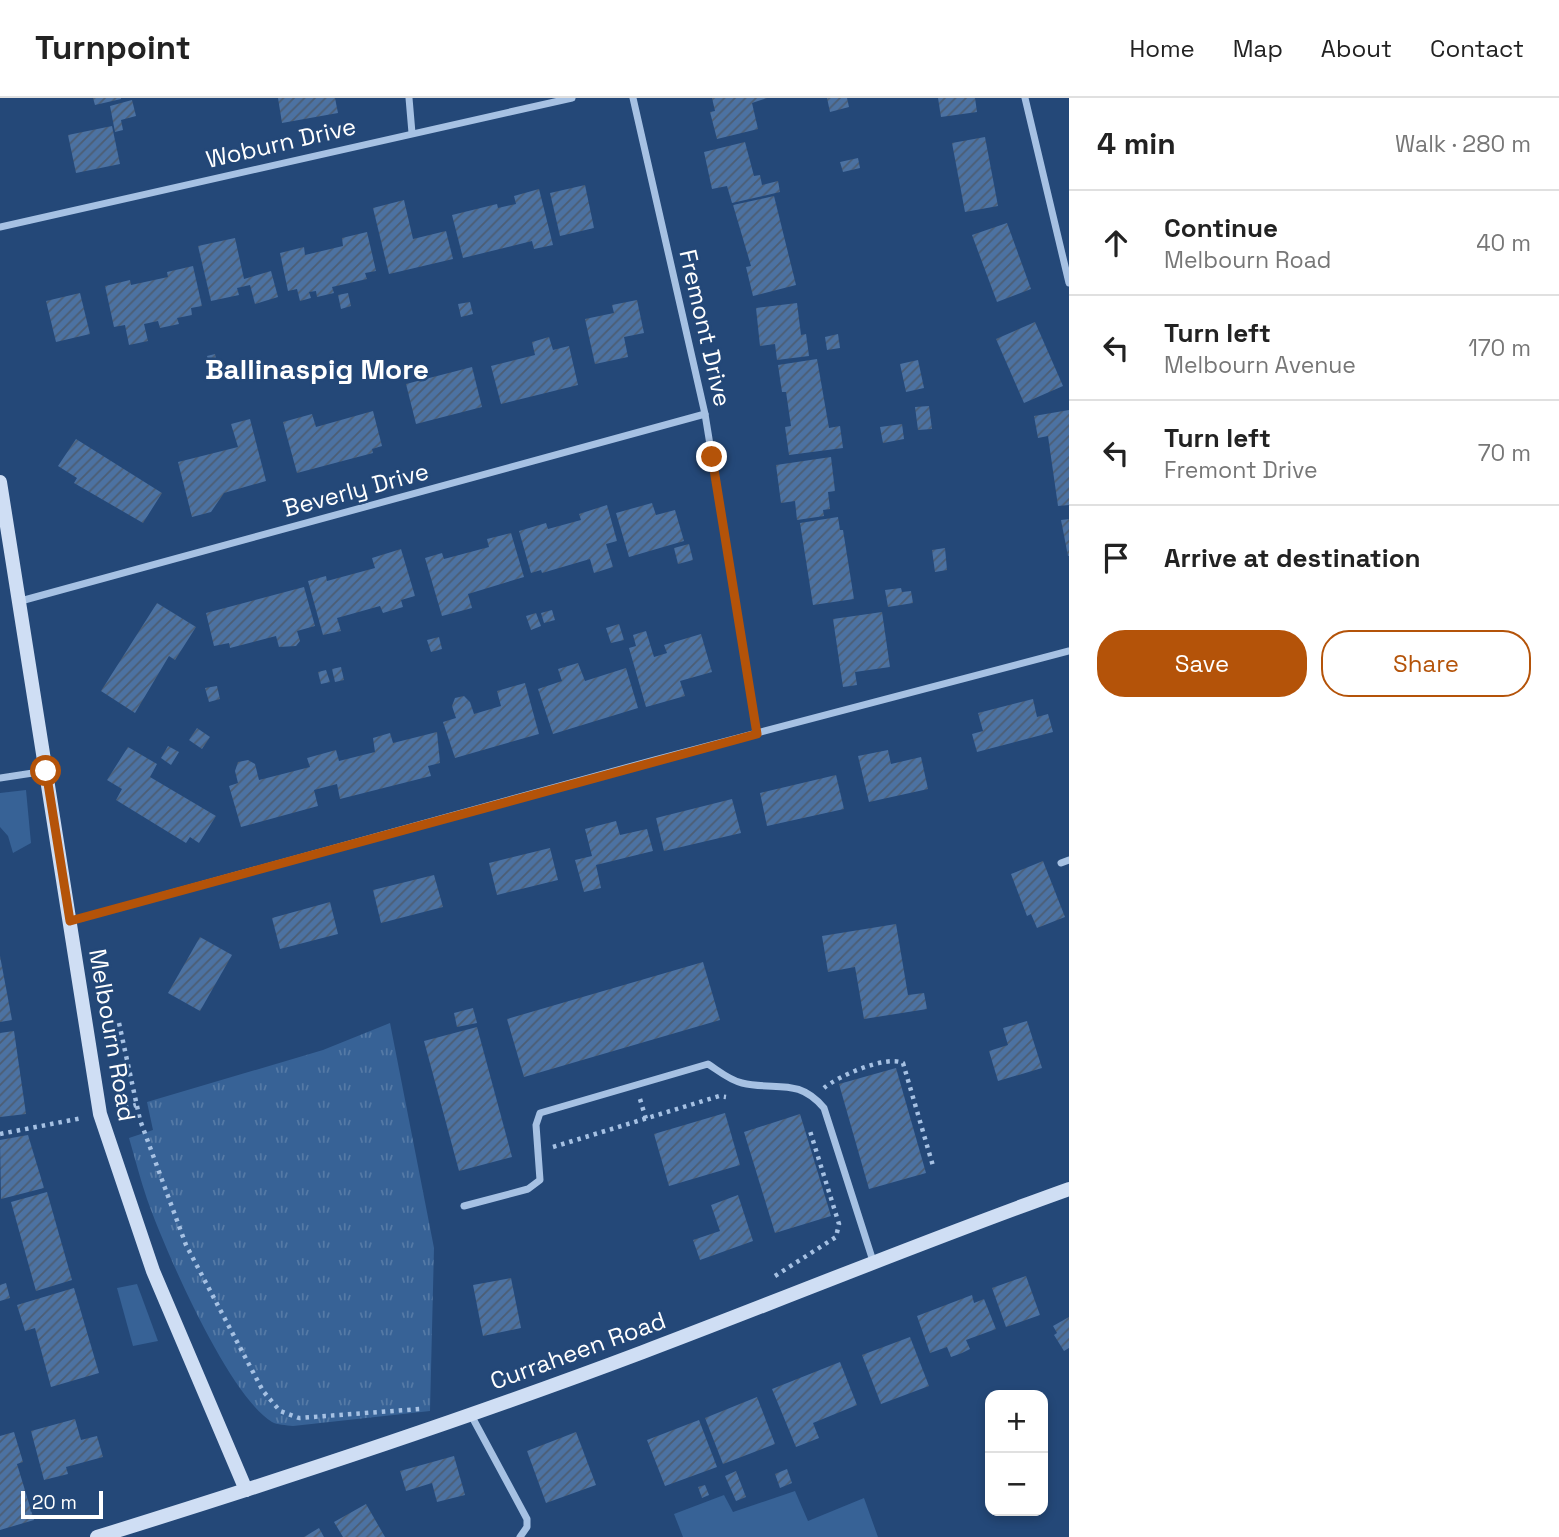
<!DOCTYPE html>
<html lang="en">
<head>
<meta charset="utf-8">
<style>
  body { margin:0; font-family:"Space Grotesk",sans-serif; background:#f6f6f6; color:#222 }
  .controls { position:absolute; right:21px; bottom:21px; display:grid; overflow:hidden; border-radius:14px; box-shadow:0 4px 10px #0003 }
  .controls button { width:63px; height:63px; display:grid; place-items:center; padding:0; border:0; border-bottom:2px solid #e0e0e0; background:#fff; color:#222; font:35px sans-serif }
  .scale { position:absolute; left:21px; bottom:18px; width:82px; box-sizing:border-box; padding-left:7px; border:4px solid #fff; border-top:0; font-size:19px; line-height:24px; white-space:nowrap; color:#fff; -webkit-text-stroke:5px #244878; paint-order:stroke }
  .stop { position:absolute; width:21px; height:21px; margin:-16px; border:5px solid #b45309; border-radius:50%; background:#fff }
  .stop.end { background:#b45309; border-color:#fff; box-shadow:0 2px 7px #0008 }
  .list { margin:0; padding:0; list-style:none }
  h2 { display:flex; justify-content:space-between; align-items:center; height:91px; margin:0; padding:0 28px; font-size:30px }
  h2 small { font-size:23px; font-weight:400; color:#767676 }
  .list li { display:grid; grid-template-columns:46px 1fr auto; gap:21px; align-items:center; box-sizing:border-box; height:105px; padding:0 28px; border-top:2px solid #e0e0e0 }
  .list b { display:block; font-size:26px; white-space:nowrap }
  .list p { margin:0; font-size:23px; white-space:nowrap; color:#767676 }
  .list em { font-size:23px; font-style:normal; color:#767676 }
  .actions { display:flex; gap:14px; padding:21px 28px }
  .actions a { flex:1; padding:16px 0; border:2px solid #b45309; border-radius:28px; text-align:center; font-size:24px; color:#b45309 }
  .actions .main { background:#b45309; color:#fff }
  .icon { flex:none; width:38px; height:38px; fill:none; stroke:currentColor; stroke-width:2; stroke-linecap:round; stroke-linejoin:round }
  .map { position:relative; flex:none; width:1069px; height:1439px; overflow:hidden }
  header { display:flex; align-items:center; gap:42px; box-sizing:border-box; height:98px; padding:0 35px; background:#fff; border-bottom:2px solid #e0e0e0 }
  header strong { font-size:33px }
  nav { display:flex; gap:38px; margin-inline-start:auto; font-size:24px }
  main { display:flex }
  aside { flex:1; background:#fff }
  .map>svg:first-child { display:block }
  .green { fill:#376296 }
  .park { fill:url(#park-tufts) }
  .building { fill:url(#building-hatch) }
  .lines { fill:none; stroke-linecap:round; stroke-linejoin:round }
  .path { stroke:#a6c1e3; stroke-width:4.5; stroke-dasharray:3.5 5; stroke-linecap:butt }
  .street { stroke:#a6c1e3; stroke-width:7 }
  .secondary { stroke:#cfdef4; stroke-width:14 }
  .route { stroke:#b45309; stroke-width:9 }
  .labels { text-anchor:middle; stroke-width:5; stroke-linejoin:round; paint-order:stroke }
  .street-label { font-size:24px; fill:#fff; stroke:#244878 }
  .quarter-label { font-size:28px; font-weight:bold; fill:#fff; stroke:#244878 }
</style>
</head>
<body>
<header>
<strong>Turnpoint</strong>
<nav><a>Home</a><a>Map</a><a>About</a><a>Contact</a></nav>
</header>
<main>
<div class="map">
<svg width="1069" height="1439" viewBox="0 0 1069 1439">
  <defs>
    <pattern id="park-tufts" width="24" height="20" patternUnits="userSpaceOnUse" patternTransform="scale(1.75)"><rect width="24" height="20" fill="#376296"/><path d="M3 7l-1-3M5 7V3M7 7l1-3M15 17l-1-3M17 17v-4M19 17l1-3" fill="none" stroke="#557aa6"/></pattern>
    <pattern id="building-hatch" width="6" height="6" patternUnits="userSpaceOnUse" patternTransform="scale(1.75)"><rect width="6" height="6" fill="#4c72a2"/><path d="M-1 1l2-2M0 6l6-6M5 7l2-2" fill="none" stroke="#4c5d73"/></pattern>
  </defs>
  <rect width="100%" height="100%" fill="#244878"/>
  <!-- green -->
  <g class="green">
    <path d="M26 692 31 745 13 755 8 738 0 729V695Z"/>
    <path d="M137 1186 158 1243 133 1248 117 1190Z"/>
    <path d="M795 1393 808 1423 864 1400 878 1439H683L674 1416 724 1397 733 1414Z"/>
  </g>
  <!-- park -->
  <path class="park" d="M390 925 434 1150 430 1313 293 1328C286 1327 277 1327 272 1324 228 1297 165 1152 147 1101 140 1081 135 1060 129 1040L153 1032 147 1004 323 952Z"/>
  <!-- building -->
  <g class="building">
    <path d="M93 0H121V1L95 7Z"/>
    <path d="M278 0H335L338 15 282 25Z"/>
    <path d="M712 0H767L752 5 758 31 717 41 710 14 715 13Z"/>
    <path d="M827 0H847L849 9 830 14Z"/>
    <path d="M938 0H975L977 14 941 19Z"/>
    <path d="M132 2 136 18 121 22 123 32 115 34 110 8Z"/>
    <path d="M112 28 120 66 76 75 68 37Z"/>
    <path d="M985 39 998 108 965 114 952 45Z"/>
    <path d="M745 44 754 78 760 77 762 87 778 83 780 94 732 105 727 88 712 91 704 54Z"/>
    <path d="M858 60 860 70 843 74 840 64Z"/>
    <path d="M585 87 594 130 560 138 550 95Z"/>
    <path d="M539 91 553 147 534 151 532 143 463 160 452 117 497 106 498 110 516 106 514 98Z"/>
    <path d="M774 98 796 187 753 198 746 169 751 168 733 107Z"/>
    <path d="M404 102 413 141 446 133 453 161 389 176 373 110Z"/>
    <path d="M1007 125 1031 191 997 204 972 137Z"/>
    <path d="M367 134 376 173 365 175 367 181 332 189 334 195 317 199 316 193 309 194 311 200 300 203 297 191 288 193 280 155 304 149 305 157 343 148 342 140Z"/>
    <path d="M235 140 244 181 271 173 278 199 255 206 250 187 237 190 239 197 211 203 198 148Z"/>
    <path d="M193 168 202 208 191 210 192 217 177 220 179 226 160 230 158 223 144 226 148 243 129 247 125 227 114 229 105 188 130 182 131 187 168 179 167 174Z"/>
    <path d="M80 195 90 236 56 244 46 203Z"/>
    <path d="M348 195 351 208 341 211 338 197Z"/>
    <path d="M637 202 644 235 624 239 628 259 595 266 585 221 614 215 612 207Z"/>
    <path d="M470 204 473 216 461 219 458 206Z"/>
    <path d="M797 205 801 237 806 236 809 258 777 262 775 246 760 248 756 210Z"/>
    <path d="M1035 224 1063 288 1024 305 996 241Z"/>
    <path d="M838 236 840 250 827 252 825 239Z"/>
    <path d="M549 239 553 252 569 248 578 287 501 306 491 268 535 257 532 244Z"/>
    <path d="M215 256 218 268 210 270 207 258Z"/>
    <path d="M817 261 829 330 840 328 843 350 789 357 785 329 791 328 786 294H782L778 267Z"/>
    <path d="M918 262 924 290 906 294 900 266Z"/>
    <path d="M472 269 482 309 416 326 406 286Z"/>
    <path d="M929 308 932 331 918 332 915 309Z"/>
    <path d="M1069 312V407L1058 408 1048 338 1038 340 1034 318Z"/>
    <path d="M373 313 382 348 372 351 373 355 297 375 283 324 312 316 316 329Z"/>
    <path d="M250 321 266 383 224 395 211 414 192 419 178 364 238 349 231 326Z"/>
    <path d="M902 326 904 341 883 345 880 329Z"/>
    <path d="M76 341 162 395 143 425 74 385 77 380 58 368Z"/>
    <path d="M831 359 835 393 828 394 830 411 823 412 824 418 797 422 795 403 781 405 776 367Z"/>
    <path d="M652 405 656 417 675 412 684 443 629 459 616 415Z"/>
    <path d="M607 407 617 443 606 446 613 469 594 475 590 461 542 475 541 472 531 475 519 433 546 425 548 431 581 422 579 416Z"/>
    <path d="M838 419 840 432H843L854 501 813 507 800 425Z"/>
    <path d="M1069 421V458H1068L1061 422Z"/>
    <path d="M511 435 524 479 468 496 472 510 442 518 425 460 442 455 444 461 489 449 487 441Z"/>
    <path d="M689 446 693 462 678 466 674 450Z"/>
    <path d="M945 450 947 472 935 474 932 452Z"/>
    <path d="M401 451 415 498 401 502 403 509 383 515 380 508 337 520 341 533 323 537 308 483 326 478 327 483 375 470 372 460Z"/>
    <path d="M304 489 315 528 297 533 300 543 296 548 279 549 276 538 230 550 229 545 214 548 206 515Z"/>
    <path d="M901 490 902 494 911 493 913 505 888 509 885 492Z"/>
    <path d="M157 505 196 529 175 562 169 558 135 615 101 593Z"/>
    <path d="M552 512 555 522 544 525 541 515Z"/>
    <path d="M882 514 890 569 855 574 857 587 843 589 833 521Z"/>
    <path d="M536 515 541 528 531 532 526 518Z"/>
    <path d="M619 526 624 542 611 545 606 530Z"/>
    <path d="M646 533 654 559 667 555 664 547 701 536 712 574 680 583 685 598 646 609 629 550 636 548 633 537Z"/>
    <path d="M439 539 442 551 431 554 427 542Z"/>
    <path d="M578 565 585 583 626 570 638 610 553 636 538 591 562 583 558 571Z"/>
    <path d="M341 569 344 582 335 584 332 571Z"/>
    <path d="M326 572 330 584 321 586 318 574Z"/>
    <path d="M525 585 539 636 455 660 443 624 456 620 452 608 455 600 464 598 470 604 474 616 501 608 497 593Z"/>
    <path d="M217 588 220 601 209 604 205 590Z"/>
    <path d="M1033 601 1037 619 1048 616 1053 634 977 654 972 636 983 633 978 615Z"/>
    <path d="M197 630 210 639 202 651 189 642Z"/>
    <path d="M437 634 440 665 428 668 431 678 340 701 337 686 314 692 318 708 241 729 229 688 238 685 235 673 238 664 248 662 255 666 259 682 310 669 307 660 336 652 339 663 375 654 373 640 390 635 393 645Z"/>
    <path d="M168 648 179 654 171 667 161 660Z"/>
    <path d="M128 649 157 666 150 679 216 718 199 745 190 739 186 745 116 702 122 691 107 682Z"/>
    <path d="M888 652 891 666 921 659 928 691 869 704 858 658Z"/>
    <path d="M836 677 844 711 767 728 760 695Z"/>
    <path d="M732 701 741 735 664 753 656 720Z"/>
    <path d="M616 723 620 737 647 731 653 753 596 767 601 790 584 794 575 762 592 758 585 731Z"/>
    <path d="M550 750 558 782 497 797 489 765Z"/>
    <path d="M1043 763 1065 819 1037 830 1031 816 1027 818 1011 776Z"/>
    <path d="M434 777 443 809 381 825 373 792Z"/>
    <path d="M330 804 338 836 280 851 272 820Z"/>
    <path d="M896 826 908 897 924 895 927 911 864 921 855 869 828 874 822 838Z"/>
    <path d="M200 839 232 857 200 913 168 895Z"/>
    <path d="M0 858 12 922 0 924Z"/>
    <path d="M703 864 720 922 524 979 507 921Z"/>
    <path d="M473 910 477 925 457 929 454 915Z"/>
    <path d="M1027 923 1042 970 998 983 989 953 1008 947 1003 930Z"/>
    <path d="M477 929 512 1059 459 1073 424 943Z"/>
    <path d="M14 933 26 1016 0 1019V935Z"/>
    <path d="M896 970 926 1075 869 1091 839 986Z"/>
    <path d="M725 1015 740 1067 669 1088 654 1036Z"/>
    <path d="M800 1016 831 1118 775 1135 744 1034Z"/>
    <path d="M28 1037 44 1090 1 1101 0 1042Z"/>
    <path d="M47 1094 72 1182 36 1193 11 1104Z"/>
    <path d="M738 1097 753 1143 700 1162 693 1142 720 1133 711 1107Z"/>
    <path d="M1026 1178 1040 1217 1006 1229 992 1190Z"/>
    <path d="M511 1180 521 1230 483 1238 473 1187Z"/>
    <path d="M6 1185 10 1200 0 1203V1187Z"/>
    <path d="M74 1190 99 1275 51 1289 35 1230 25 1233 17 1207Z"/>
    <path d="M972 1197 974 1205 984 1201 996 1231 966 1242 970 1251 962 1255 951 1259 947 1249 930 1255 917 1218Z"/>
    <path d="M1069 1219V1250L1064 1253 1054 1237 1057 1235 1053 1228Z"/>
    <path d="M910 1239 929 1288 881 1306 862 1257Z"/>
    <path d="M840 1264 857 1307 813 1325 819 1340 796 1349 772 1291Z"/>
    <path d="M757 1299 775 1346 723 1366 705 1320Z"/>
    <path d="M75 1321 81 1342 97 1338 103 1359 66 1369 68 1376 44 1382 31 1333Z"/>
    <path d="M699 1322 717 1369 665 1388 647 1342Z"/>
    <path d="M14 1334 23 1364 17 1366 34 1422 0 1432V1338Z"/>
    <path d="M576 1334 596 1387 546 1405 527 1353Z"/>
    <path d="M454 1358 465 1397 437 1404 432 1385 406 1393 400 1373Z"/>
    <path d="M787 1371 792 1385 780 1390 775 1376Z"/>
    <path d="M736 1373 746 1399 736 1403 725 1378Z"/>
    <path d="M705 1387 709 1397 702 1400 698 1389Z"/>
    <path d="M366 1406 385 1439H343L334 1424Z"/>
    <path d="M319 1430 324 1439H304Z"/>
  </g>
  <g class="lines">
    <!-- path -->
    <g class="path">
      <path d="M119 925 140 1022 186 1147 263 1293 280 1313 299 1320 420 1311"/>
      <path d="M824 990C838 978 886 957 903 965L933 1068"/>
      <path d="M640 1001 646 1021"/>
      <path d="M117 1012 136 1007"/>
      <path d="M0 1036 82 1020"/>
      <path d="M553 1049 719 998 726 999"/>
      <path d="M775 1178 836 1139 839 1126 810 1033"/>
    </g>
    <!-- street -->
    <g class="street">
      <path d="M409 0 412 35"/>
      <path d="M633 0 705 316 757 636"/>
      <path d="M1025 0 1069 185"/>
      <path d="M0 129 572 0"/>
      <path d="M17 504 705 316"/>
      <path d="M0 680 46 673"/>
      <path d="M1061 765 1069 762"/>
      <path d="M70 823 654 662 1069 553"/>
      <path d="M464 1108 528 1091 540 1082 536 1027 540 1015 708 966C719 973 729 982 742 985 776 993 798 979 824 1010L873 1163"/>
      <path d="M471 1317 527 1421V1429L520 1439"/>
    </g>
    <!-- secondary -->
    <g class="secondary">
      <path d="M0 384 100 1016 153 1173 246 1392"/>
      <path d="M97 1439C281 1382 463 1322 643 1254 786 1200 926 1142 1069 1091"/>
    </g>
  </g>
  <g class="lines">
    <!-- route -->
    <path class="route" d="M46 673 70 823 757 636 712 359"/>
  </g>
  <g class="labels">
    <!-- street labels -->
    <g class="street-label">
      <text transform="translate(281 45) rotate(-13)" y="8">Woburn Drive</text>
      <text transform="translate(705 230) rotate(77)" y="8">Fremont Drive</text>
      <text transform="translate(356 392) rotate(-15)" y="8">Beverly Drive</text>
      <text transform="translate(112 937) rotate(80)" y="8">Melbourn Road</text>
      <text transform="translate(578 1253) rotate(-20)" y="8">Curraheen Road</text>
    </g>
    <!-- quarter labels -->
    <g class="quarter-label">
      <text x="317" y="281">Ballinaspig More</text>
    </g>
  </g>
</svg>
<div class="controls">
<button>+</button>
<button>−</button>
</div>
<div class="scale">20 m</div>
<div class="stop" style="left:46px;top:673px"></div>
<div class="stop end" style="left:712px;top:359px"></div>
</div>
<aside>
<h2>4 min<small>Walk · 280 m</small></h2>
<ul class="list">
<li><svg class="icon" aria-label="ahead" viewBox="0 0 24 24"><path d="M12 20V5M6 11l6-6 6 6"/></svg><div><b>Continue</b><p>Melbourn Road</p></div><em>40 m</em></li>
<li><svg class="icon" aria-label="left" viewBox="0 0 24 24"><path d="M17 20v-9H6M10 6l-5 5 5 5"/></svg><div><b>Turn left</b><p>Melbourn Avenue</p></div><em>170 m</em></li>
<li><svg class="icon" aria-label="left" viewBox="0 0 24 24"><path d="M17 20v-9H6M10 6l-5 5 5 5"/></svg><div><b>Turn left</b><p>Fremont Drive</p></div><em>70 m</em></li>
<li><svg class="icon" aria-label="arrive" viewBox="0 0 24 24"><path d="M6 21V4h12l-3 4 3 4H6"/></svg><div><b>Arrive at destination</b></div></li>
</ul>
<div class="actions"><a class="main">Save</a><a>Share</a></div>
</aside>
</main>
</body>
</html>
